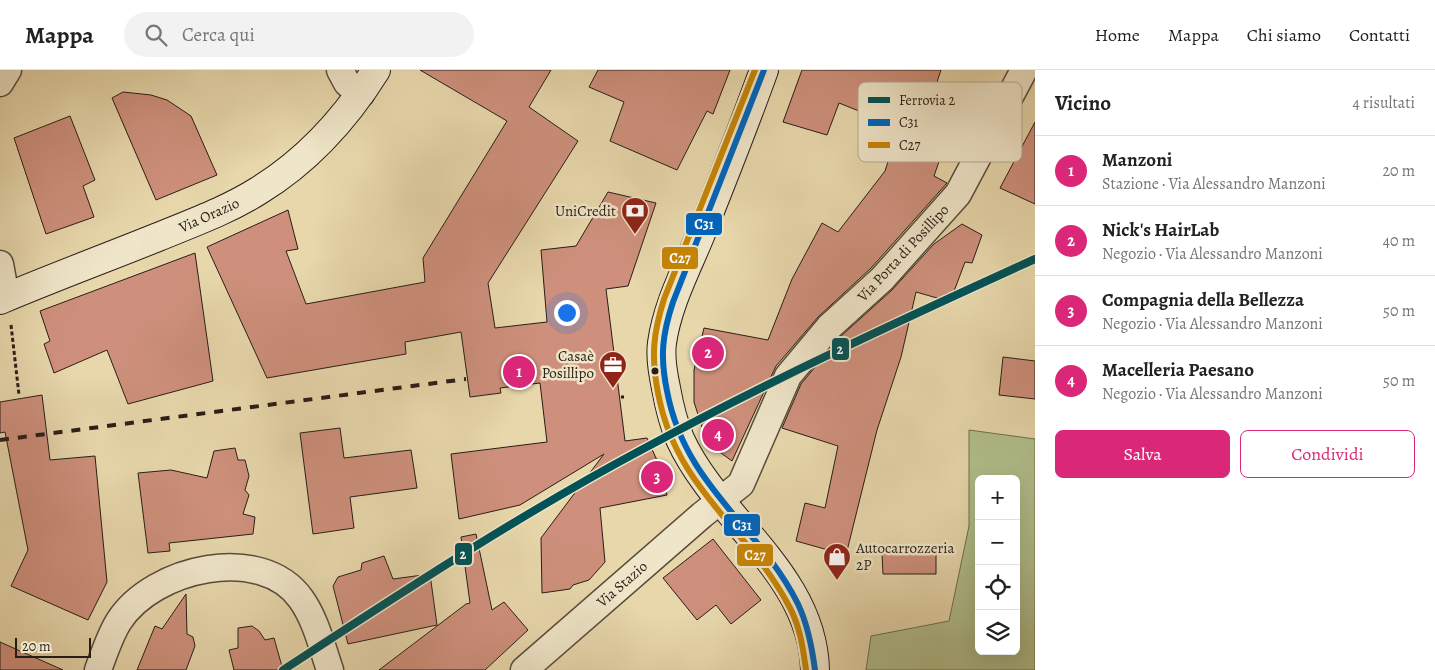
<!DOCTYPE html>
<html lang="it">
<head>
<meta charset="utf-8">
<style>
  body { margin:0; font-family:Alegreya,serif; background:#f2f2f2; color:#222 }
  .controls { position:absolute; right:15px; bottom:15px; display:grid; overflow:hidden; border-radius:8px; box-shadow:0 5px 20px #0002 }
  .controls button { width:45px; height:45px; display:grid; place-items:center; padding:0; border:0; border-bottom:1px solid #e0e0e0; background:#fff; color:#222; font:25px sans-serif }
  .scale { position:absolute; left:15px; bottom:12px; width:76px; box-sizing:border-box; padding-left:5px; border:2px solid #291d17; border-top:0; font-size:14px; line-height:18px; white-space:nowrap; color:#291d17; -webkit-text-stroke:4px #efe5c8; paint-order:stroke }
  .you { position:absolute; left:566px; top:242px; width:18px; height:18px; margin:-12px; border:4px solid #fff; border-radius:50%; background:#1a73e8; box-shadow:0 0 0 8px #1a73e833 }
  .badge { display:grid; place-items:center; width:32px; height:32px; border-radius:50%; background:#db2777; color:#fff; font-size:16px; font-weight:700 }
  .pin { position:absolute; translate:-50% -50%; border:2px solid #fff; box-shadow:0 1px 5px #0006 }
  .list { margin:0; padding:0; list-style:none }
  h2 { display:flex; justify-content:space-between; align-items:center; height:65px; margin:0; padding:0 20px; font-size:21px }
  h2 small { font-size:16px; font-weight:400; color:#767676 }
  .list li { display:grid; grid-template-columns:32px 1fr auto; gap:15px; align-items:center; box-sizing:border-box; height:70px; padding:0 20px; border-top:1px solid #e0e0e0 }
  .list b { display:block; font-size:19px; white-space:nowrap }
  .list p { margin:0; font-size:16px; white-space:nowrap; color:#767676 }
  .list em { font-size:16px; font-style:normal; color:#767676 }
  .actions { display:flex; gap:10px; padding:15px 20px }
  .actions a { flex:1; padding:11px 0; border:1px solid #db2777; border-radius:8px; text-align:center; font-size:18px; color:#db2777 }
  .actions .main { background:#db2777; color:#fff }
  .icon { flex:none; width:28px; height:28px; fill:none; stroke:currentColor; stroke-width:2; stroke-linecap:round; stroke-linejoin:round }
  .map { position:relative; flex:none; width:1035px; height:600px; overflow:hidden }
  header { display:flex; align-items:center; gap:30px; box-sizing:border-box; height:70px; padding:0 25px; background:#fff; border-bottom:1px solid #e0e0e0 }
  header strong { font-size:24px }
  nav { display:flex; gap:28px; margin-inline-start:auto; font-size:18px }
  .search { width:350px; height:45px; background:#f2f2f2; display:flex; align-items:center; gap:12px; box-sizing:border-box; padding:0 18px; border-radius:28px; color:#767676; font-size:19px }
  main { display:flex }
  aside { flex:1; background:#fff }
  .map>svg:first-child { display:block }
  .green { fill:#b1bf8c; stroke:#6d6e52; fill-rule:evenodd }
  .building { fill:#ce907c; stroke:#291d17 }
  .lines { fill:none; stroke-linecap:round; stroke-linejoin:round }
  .street-casing { stroke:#584c3c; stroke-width:29 }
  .secondary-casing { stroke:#291d17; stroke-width:30 }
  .path { stroke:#291d17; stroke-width:3; stroke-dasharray:4 2.5; stroke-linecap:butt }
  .street { stroke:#efe5c8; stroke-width:26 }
  .secondary { stroke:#efe5c8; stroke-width:28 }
  .rail { stroke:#291d17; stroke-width:4; stroke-dasharray:9 9; stroke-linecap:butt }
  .bus-1-casing { stroke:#efe5c8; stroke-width:10 }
  .bus-2-casing { stroke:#efe5c8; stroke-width:10 }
  .bus-1 { stroke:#0065bd; stroke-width:6 }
  .bus-2 { stroke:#c48406; stroke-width:6 }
  .rail-1-casing { stroke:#efe5c8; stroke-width:11 }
  .rail-1 { stroke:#025257; stroke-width:8 }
  .bus-dot { fill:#291d17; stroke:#efe5c8; stroke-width:2 }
  .labels { text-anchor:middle; stroke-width:5; stroke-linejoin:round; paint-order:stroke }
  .poi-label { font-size:15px; fill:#291d17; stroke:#efe5c8; text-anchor:end }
  .street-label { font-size:15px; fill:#291d17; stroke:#efe5c8 }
  .key { fill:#efe5c8; stroke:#b4a993; stroke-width:1 }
  .key-label { font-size:14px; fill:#291d17 }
  .line-badge { stroke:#efe5c8; stroke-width:2 }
  .badge-label { font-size:14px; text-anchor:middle; font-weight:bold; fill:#fff }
</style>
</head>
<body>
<header>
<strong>Mappa</strong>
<div class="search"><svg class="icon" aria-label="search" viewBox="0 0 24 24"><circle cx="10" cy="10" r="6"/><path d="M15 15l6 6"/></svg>Cerca qui</div>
<nav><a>Home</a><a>Mappa</a><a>Chi siamo</a><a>Contatti</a></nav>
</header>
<main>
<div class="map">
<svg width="1035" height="600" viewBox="0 0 1035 600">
  <rect width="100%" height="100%" fill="#e7d7ab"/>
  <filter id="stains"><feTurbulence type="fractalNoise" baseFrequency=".004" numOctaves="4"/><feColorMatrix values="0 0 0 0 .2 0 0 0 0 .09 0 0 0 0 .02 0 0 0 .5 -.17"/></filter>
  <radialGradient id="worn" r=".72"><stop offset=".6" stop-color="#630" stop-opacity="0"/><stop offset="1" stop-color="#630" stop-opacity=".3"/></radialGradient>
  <!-- green -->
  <path class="green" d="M969 360 1035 369V600H866L871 566 949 551 969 456ZM979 409H1016V581H979Z"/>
  <!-- building -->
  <g class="building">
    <path d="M420 0H551L529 37 578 71 488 213 495 258 547 252 541 180 576 176 608 122 656 133 628 216 606 219 625 371 647 368 660 397 667 425 600 438 605 492 589 510 573 515 570 519 542 523 541 468 604 384 520 435 459 449 451 384 547 372 540 313 500 318 501 323 470 327 461 262 405 272 406 284 267 308 207 177 288 140 298 179 286 181 306 234 425 212 423 188 507 51Z"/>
    <path d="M598 0H730L713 44 707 41 677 100 610 71 624 32 589 17Z"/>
    <path d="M802 0H941L934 21 960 31 934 106 947 113 871 198 818 247 776 296 732 391 714 378 702 357 694 332V300L704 258 768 270 792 209 822 153 838 162 885 101 899 57 839 33 827 65 783 52Z"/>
    <path d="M123 22 151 25 167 30 191 46 217 105 156 130 112 28Z"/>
    <path d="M70 46 95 110 83 116 94 147 46 164 14 68Z"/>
    <path d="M1035 52V134L1000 118Z"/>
    <path d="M962 154 982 165 972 193 965 192 953 224H946L944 230 916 222 901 287 877 360 846 485 796 471 805 433 825 438 838 376 782 358 801 314 840 267 892 220 934 174Z"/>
    <path d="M195 183 213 311 128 334 107 280 54 303 44 274 50 271 40 241Z"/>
    <path d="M1003 287 1035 291V329L999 325Z"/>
    <path d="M42 325 50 390 95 386 107 512 88 550 11 516 28 480 5 362 0 363V332Z"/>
    <path d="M340 358 344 388 411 380 417 418 350 427 354 458 313 464 300 363Z"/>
    <path d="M235 378 238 390H245L249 406 245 420 249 425 243 444 255 447 253 464 169 473 170 481 148 483 138 403 171 400 207 408 214 381Z"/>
    <path d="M476 464 492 540 504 532 528 560 485 600H379L466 534 470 533 461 467Z"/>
    <path d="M713 469 761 530 731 554 716 535 697 550 663 508Z"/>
    <path d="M936 483V504H883L882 484Z"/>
    <path d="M384 486 393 509 430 504 437 555 348 574 333 516 338 507 361 500 362 493Z"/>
    <path d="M186 524 187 564 193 567 195 576 186 600H137L155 556 162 559Z"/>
    <path d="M252 556 259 561 265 570 274 568 283 600H234L229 580 238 578V558Z"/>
    <path d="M0 572 63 600H0Z"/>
  </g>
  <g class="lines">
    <defs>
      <g id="street">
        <path d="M340 0 347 13 361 24"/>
        <path d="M0 13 8 0"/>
        <path d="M0 194 6 227"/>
        <path d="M98 600C104 584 110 565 119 551 153 498 261 473 301 529 316 550 322 577 330 600"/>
        <path d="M524 600 702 445 741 414 788 306 829 257 882 209 958 124 1024 0"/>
      </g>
      <g id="secondary">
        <path d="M764 0C744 56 722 111 700 166 686 200 667 236 662 273 660 287 663 304 666 318 669 335 673 352 680 369 717 450 813 504 815 600"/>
        <path d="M0 230C52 208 106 188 158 167 192 153 228 140 258 121 307 91 346 48 376 0"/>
      </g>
    </defs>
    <!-- street casing -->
    <use href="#street" class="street-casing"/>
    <!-- secondary casing -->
    <use href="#secondary" class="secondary-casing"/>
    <!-- path -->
    <g class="path">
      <path d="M11 255 19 325"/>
      <path d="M616 289 620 288"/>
      <path d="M621 327H624"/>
    </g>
    <!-- street -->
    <use href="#street" class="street"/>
    <!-- secondary -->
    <use href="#secondary" class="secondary"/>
    <!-- rail -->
    <path class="rail" d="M0 370 466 309"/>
    <defs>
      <path id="bus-1" d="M764 0 673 232C662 265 660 287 667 321 685 417 758 454 798 534 808 555 812 577 815 600"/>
      <path id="bus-2" d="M755 0 664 229C653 264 651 287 658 323 676 420 748 457 790 538 800 557 803 578 806 600"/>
    </defs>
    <!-- bus-1 casing -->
    <use href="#bus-1" class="bus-1-casing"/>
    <!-- bus-2 casing -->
    <use href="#bus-2" class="bus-2-casing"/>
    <!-- bus-1 -->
    <use href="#bus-1" class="bus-1"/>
    <!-- bus-2 -->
    <use href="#bus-2" class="bus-2"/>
    <defs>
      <path id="rail-1" d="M283 600C401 523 519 445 643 379 771 310 903 249 1035 189"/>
    </defs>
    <!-- rail-1 casing -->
    <use href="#rail-1" class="rail-1-casing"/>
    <!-- rail-1 -->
    <use href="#rail-1" class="rail-1"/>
  </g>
  <!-- icons -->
  <defs>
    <symbol id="bank-pin" viewBox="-11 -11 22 30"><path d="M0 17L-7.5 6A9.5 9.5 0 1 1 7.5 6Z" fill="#8f2418" stroke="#efe5c8"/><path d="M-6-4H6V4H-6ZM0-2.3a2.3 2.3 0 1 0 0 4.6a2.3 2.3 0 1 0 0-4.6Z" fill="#fff"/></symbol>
    <symbol id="office-pin" viewBox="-11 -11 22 30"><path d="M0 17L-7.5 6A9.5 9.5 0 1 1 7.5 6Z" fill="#8f2418" stroke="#efe5c8"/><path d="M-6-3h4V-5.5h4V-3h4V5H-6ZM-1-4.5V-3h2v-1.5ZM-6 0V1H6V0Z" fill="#fff"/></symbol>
    <symbol id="shop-pin" viewBox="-11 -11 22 30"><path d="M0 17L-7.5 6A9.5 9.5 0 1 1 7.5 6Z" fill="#8f2418" stroke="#efe5c8"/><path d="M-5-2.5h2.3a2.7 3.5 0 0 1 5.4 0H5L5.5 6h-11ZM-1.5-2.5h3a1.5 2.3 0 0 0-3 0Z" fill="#fff"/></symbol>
  </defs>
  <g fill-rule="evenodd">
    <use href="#bank-pin" x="619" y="125" width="32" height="43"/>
    <use href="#office-pin" x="597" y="279" width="32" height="43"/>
    <use href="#shop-pin" x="821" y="471" width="32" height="43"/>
  </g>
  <!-- markers -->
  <circle class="bus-dot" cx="655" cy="301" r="4.5"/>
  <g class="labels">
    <!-- poi labels -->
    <g class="poi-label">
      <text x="616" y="146">UniCredit</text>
      <text x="594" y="291">Casaè<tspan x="594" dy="17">Posillipo</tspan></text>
      <text x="856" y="483" text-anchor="start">Autocarrozzeria<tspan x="856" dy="17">2P</tspan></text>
    </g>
    <!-- street labels -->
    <g class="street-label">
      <text transform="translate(209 145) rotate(-24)" y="5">Via Orazio</text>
      <text transform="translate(903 183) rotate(-47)" y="5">Via Porta di Posillipo</text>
      <text transform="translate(622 514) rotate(-41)" y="5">Via Stazio</text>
    </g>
  </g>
  <!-- legend -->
  <rect x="858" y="12" width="164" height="80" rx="8" class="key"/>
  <rect x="868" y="27" width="22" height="6" fill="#025257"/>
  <rect x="868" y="49" width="22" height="7" fill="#0065bd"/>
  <rect x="868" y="72" width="22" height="6" fill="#c48406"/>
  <g class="key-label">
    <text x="899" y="35">Ferrovia 2</text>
    <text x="899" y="57">C31</text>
    <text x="899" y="80">C27</text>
  </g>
  <g class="line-badge">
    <rect x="685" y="142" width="38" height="24" rx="5" fill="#0065bd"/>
    <rect x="661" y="176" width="38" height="24" rx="5" fill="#c48406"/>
    <rect x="831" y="267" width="19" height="24" rx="5" fill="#025257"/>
    <rect x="723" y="443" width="38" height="24" rx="5" fill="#0065bd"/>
    <rect x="454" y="472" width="19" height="24" rx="5" fill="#025257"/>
    <rect x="736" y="473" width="38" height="24" rx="5" fill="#c48406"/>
  </g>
  <g class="badge-label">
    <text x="704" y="159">C31</text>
    <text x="680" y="193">C27</text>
    <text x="840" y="284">2</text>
    <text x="742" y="460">C31</text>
    <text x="463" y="489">2</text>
    <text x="755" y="490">C27</text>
  </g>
  <rect width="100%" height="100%" filter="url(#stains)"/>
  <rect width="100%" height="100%" fill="url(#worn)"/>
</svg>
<div class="controls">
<button>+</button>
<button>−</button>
<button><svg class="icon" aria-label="locate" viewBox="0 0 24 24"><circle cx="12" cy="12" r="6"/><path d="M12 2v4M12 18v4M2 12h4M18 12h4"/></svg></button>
<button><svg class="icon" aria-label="layers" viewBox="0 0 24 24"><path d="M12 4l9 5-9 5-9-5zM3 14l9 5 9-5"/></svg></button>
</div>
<div class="scale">20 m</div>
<div class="you"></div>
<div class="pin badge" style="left:519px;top:302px">1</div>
<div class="pin badge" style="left:708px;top:283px">2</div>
<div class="pin badge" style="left:657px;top:407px">3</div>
<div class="pin badge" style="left:718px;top:365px">4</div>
</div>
<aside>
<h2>Vicino<small>4 risultati</small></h2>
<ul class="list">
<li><span class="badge">1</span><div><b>Manzoni</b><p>Stazione · Via Alessandro Manzoni</p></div><em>20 m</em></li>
<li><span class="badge">2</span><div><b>Nick's HairLab</b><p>Negozio · Via Alessandro Manzoni</p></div><em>40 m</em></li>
<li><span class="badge">3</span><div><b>Compagnia della Bellezza</b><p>Negozio · Via Alessandro Manzoni</p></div><em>50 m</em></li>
<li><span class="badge">4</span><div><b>Macelleria Paesano</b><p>Negozio · Via Alessandro Manzoni</p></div><em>50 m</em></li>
</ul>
<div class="actions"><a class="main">Salva</a><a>Condividi</a></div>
</aside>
</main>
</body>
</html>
